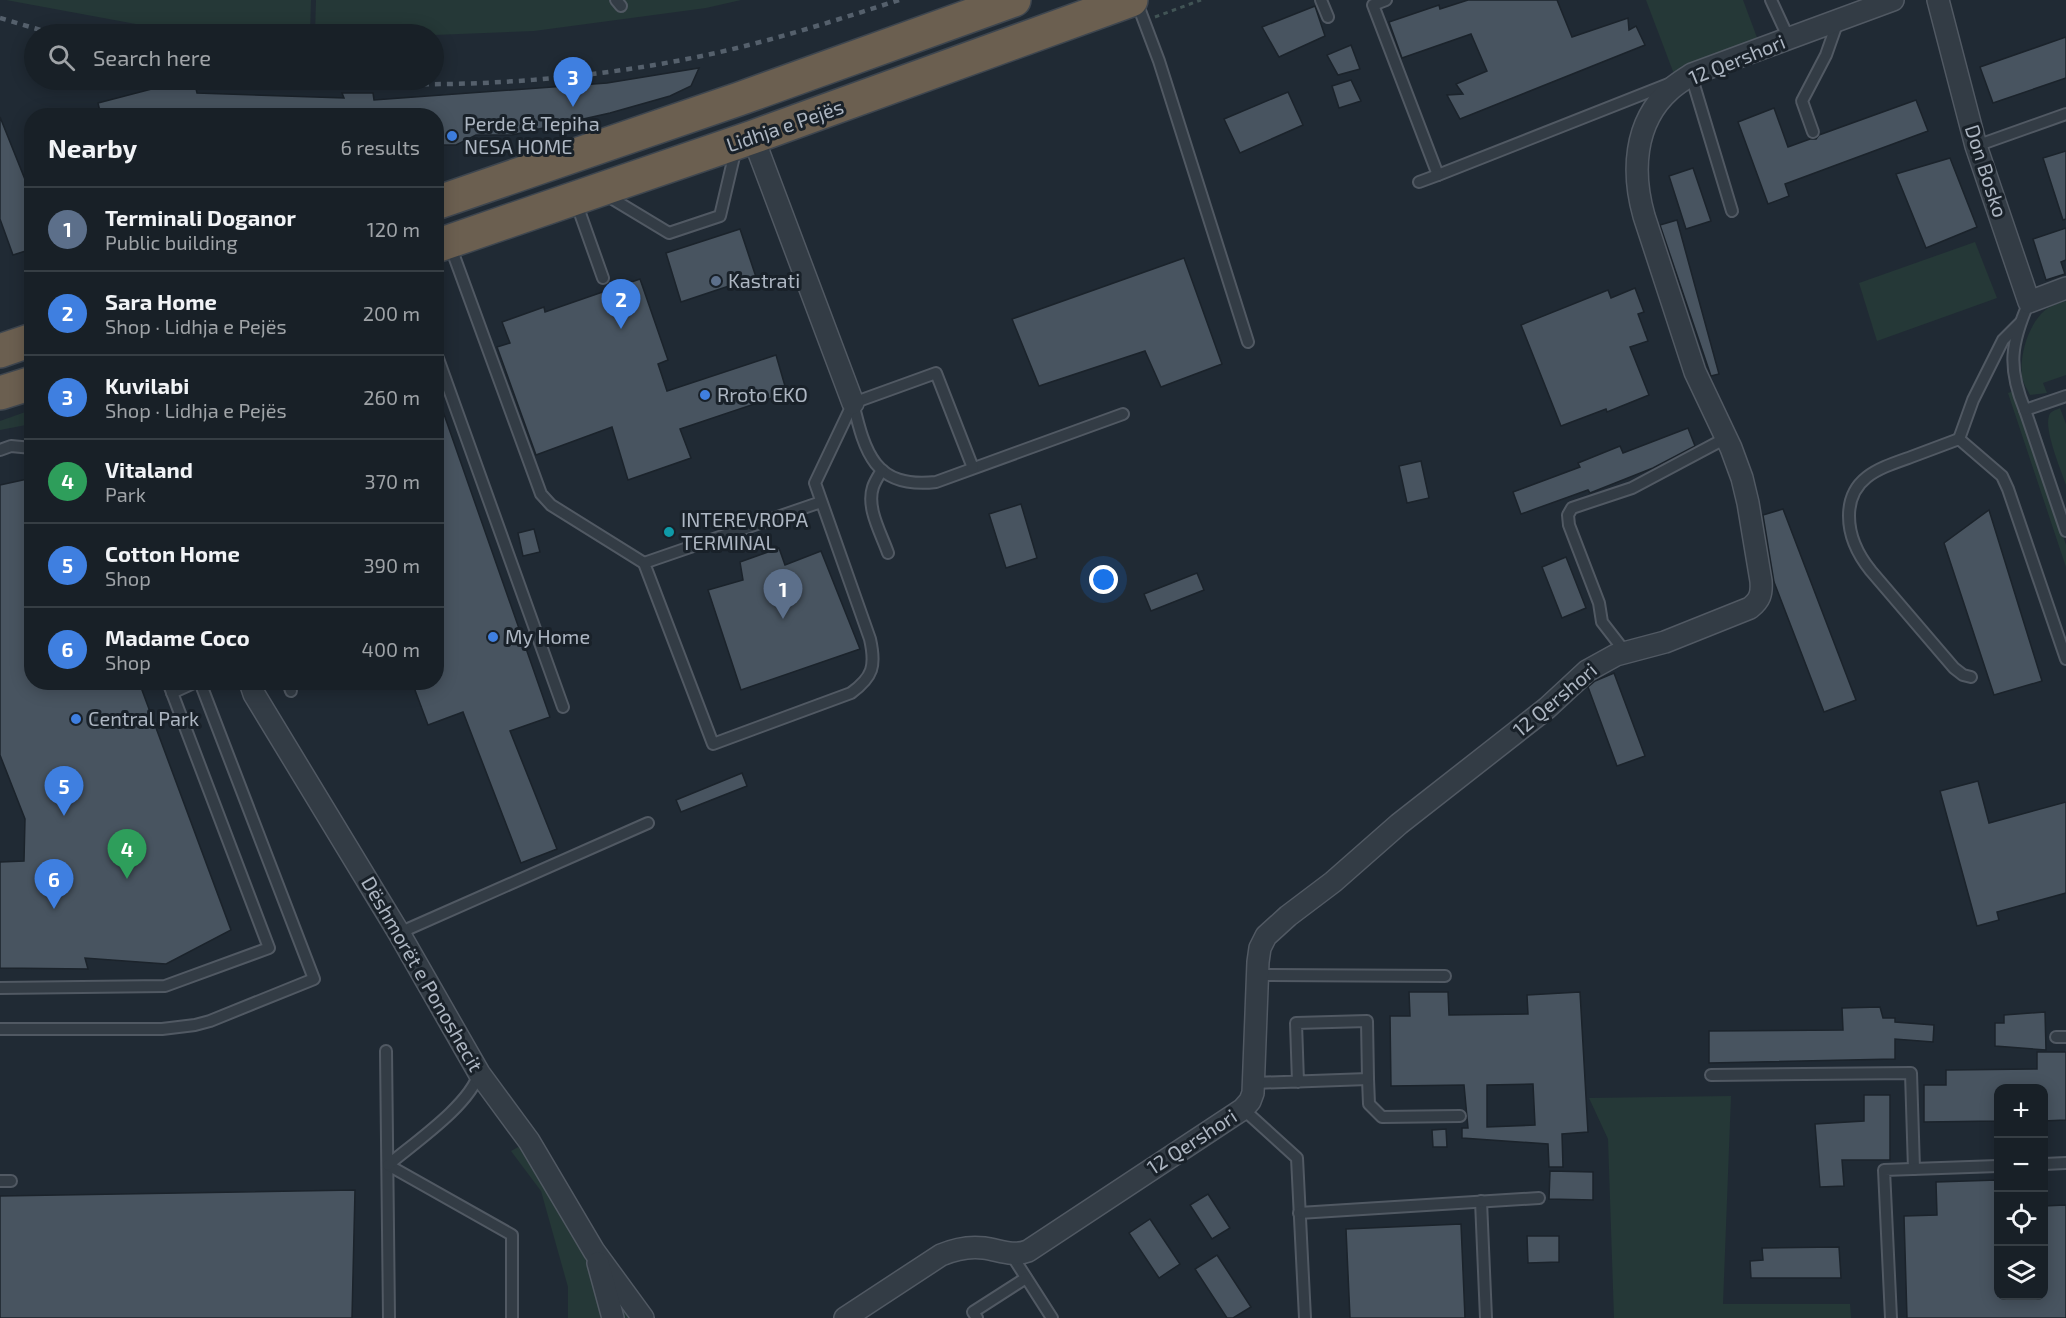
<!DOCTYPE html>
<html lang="en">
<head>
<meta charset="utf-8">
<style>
  body { margin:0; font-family:"Exo 2",sans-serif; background:#252d33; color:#f1f3f6 }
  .controls { position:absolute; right:18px; bottom:18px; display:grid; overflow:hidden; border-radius:12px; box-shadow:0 3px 15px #0003 }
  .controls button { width:54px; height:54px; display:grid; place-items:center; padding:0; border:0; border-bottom:2px solid #363e44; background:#182027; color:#f1f3f6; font:30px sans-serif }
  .you { position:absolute; left:1104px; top:580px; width:21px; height:21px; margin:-15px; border:4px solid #fff; border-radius:50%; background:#1a73e8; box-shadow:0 0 0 9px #1a73e833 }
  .badge { display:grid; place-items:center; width:39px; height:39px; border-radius:50%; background:#0b8043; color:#fff; font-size:20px; font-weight:700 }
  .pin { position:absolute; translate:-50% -50px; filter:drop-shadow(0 2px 3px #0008) }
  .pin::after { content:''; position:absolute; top:32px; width:21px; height:18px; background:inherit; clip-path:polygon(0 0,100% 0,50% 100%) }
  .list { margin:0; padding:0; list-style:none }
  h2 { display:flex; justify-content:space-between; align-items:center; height:78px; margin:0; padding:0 24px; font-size:26px }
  h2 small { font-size:20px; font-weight:400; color:#9fa3a7 }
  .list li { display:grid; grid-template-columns:39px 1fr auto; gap:18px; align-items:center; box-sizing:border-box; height:84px; padding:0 24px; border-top:2px solid #363e44 }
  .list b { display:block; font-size:22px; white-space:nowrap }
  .list p { margin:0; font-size:20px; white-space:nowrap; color:#9fa3a7 }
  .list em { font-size:20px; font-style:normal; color:#9fa3a7 }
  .icon { flex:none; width:33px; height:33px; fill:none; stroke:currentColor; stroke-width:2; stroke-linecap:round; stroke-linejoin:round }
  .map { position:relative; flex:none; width:2066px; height:1318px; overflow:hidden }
  .search { position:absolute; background:#182027; box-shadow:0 3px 15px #0003; left:24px; top:24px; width:420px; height:66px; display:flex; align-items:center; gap:15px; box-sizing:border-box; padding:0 21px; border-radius:33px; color:#9fa3a7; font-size:22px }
  .panel { position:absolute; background:#182027; box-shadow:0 3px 15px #0003; left:24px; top:108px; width:420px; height:582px; border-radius:24px }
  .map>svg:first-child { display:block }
  .green { fill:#253837 }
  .building { fill:#485460; stroke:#1b232b; stroke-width:1.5; fill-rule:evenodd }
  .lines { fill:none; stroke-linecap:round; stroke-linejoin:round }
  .lane-casing { stroke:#515963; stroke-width:14 }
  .street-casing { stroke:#515963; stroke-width:24 }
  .highway-casing { stroke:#3e464f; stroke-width:36 }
  .path { stroke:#415455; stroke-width:3; stroke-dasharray:4.5 4.5; stroke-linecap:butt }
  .lane { stroke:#333c45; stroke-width:10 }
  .street { stroke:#333c45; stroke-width:21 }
  .highway { stroke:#6b5f50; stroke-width:33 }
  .rail { stroke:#55606c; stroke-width:4.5; stroke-dasharray:6 6; stroke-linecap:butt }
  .shop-dot { fill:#3f7fe0; stroke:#192129; stroke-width:2 }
  .service-dot { fill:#5c6f8a; stroke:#192129; stroke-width:2 }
  .culture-dot { fill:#0f9aa8; stroke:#192129; stroke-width:2 }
  .labels { text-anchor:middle; stroke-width:6; stroke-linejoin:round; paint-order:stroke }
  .street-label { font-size:20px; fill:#adb6c2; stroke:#192129 }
  .poi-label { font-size:20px; fill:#adb6c2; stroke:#192129; text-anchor:start }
</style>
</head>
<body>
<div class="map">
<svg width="2066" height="1318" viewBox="0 0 2066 1318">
  <rect width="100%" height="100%" fill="#202a34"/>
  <!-- green -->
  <g class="green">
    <path d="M6 0H311L310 34H190Z"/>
    <path d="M316 0H741L706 8 534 31 434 35 315 34Z"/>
    <path d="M1646 0H1743L1759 43 1674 74Z"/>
    <path d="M1975 242 1997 298 1877 341 1859 283Z"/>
    <path d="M2066 301V375L2043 383 2047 393 2030 395C2027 389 2023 383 2022 377 2019 355 2029 321 2048 308 2053 305 2060 303 2066 301Z"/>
    <path d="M2015 391 2066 545V567L2008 393Z"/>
    <path d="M2060 408 2066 424V485C2061 470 2044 430 2049 416 2050 411 2056 410 2060 408Z"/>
    <path d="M31 410V427L26 425 0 430V421Z"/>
    <path d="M1731 1096 1723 1304H1850L1851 1318H1614L1608 1139 1589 1098Z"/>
    <path d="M529 1141 641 1318H568V1287L541 1191 511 1151Z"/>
  </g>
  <!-- building -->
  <g class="building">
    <path d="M1468 0H1557L1572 37 1628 18 1629 30 1636 26 1645 45 1460 119 1447 95 1463 94 1456 84 1487 71 1471 34 1402 58 1389 22 1439 5 1440 9Z"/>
    <path d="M1315 6 1325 36 1279 57 1262 27Z"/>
    <path d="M2066 37V78L1993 103 1980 67Z"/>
    <path d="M1351 45 1360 69 1338 75 1327 55Z"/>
    <path d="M699 68 691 86 670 96 610 113 512 135H476L456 145H436V116H173L172 110 153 116H101L98 103 186 80H194L197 93 344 98 342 93H373L374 100 607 83Z"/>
    <path d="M1351 80 1361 101 1339 108 1332 86Z"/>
    <path d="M1288 92 1303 125 1240 153 1224 119Z"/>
    <path d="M1916 100 1928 131 1785 184 1789 196 1768 204 1738 122 1774 108 1788 147 1810 139H1816L1819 135Z"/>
    <path d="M0 117 32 197V249L13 255 0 219Z"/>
    <path d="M2066 151V219L2063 220 2043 158Z"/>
    <path d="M1950 158 1977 227 1926 248 1896 174Z"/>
    <path d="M1693 168 1711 221 1686 229 1669 176Z"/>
    <path d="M1677 220 1719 374 1711 376 1660 225Z"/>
    <path d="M2066 228V260L2061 262 2065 274 2046 280 2033 239Z"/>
    <path d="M740 229 756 277 681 302 666 253Z"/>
    <path d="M1184 258 1222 364 1161 387 1145 351 1039 386 1012 319Z"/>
    <path d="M640 279 668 360 658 364 667 391 776 355 787 393 680 429 691 458 628 480 612 427 536 455 497 347 510 343 502 322 544 307 545 312Z"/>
    <path d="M1635 288 1644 312 1638 314 1648 341 1630 347 1649 395 1607 412 1606 409 1561 426 1521 325 1608 290 1611 298Z"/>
    <path d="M436 400H439L550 717 510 731 557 849 521 863 463 712 428 725 412 682H436V657L443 654 436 637Z"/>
    <path d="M1688 428 1695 446 1653 468 1590 493 1588 490 1521 514 1513 492 1580 467 1578 463 1620 446 1623 453Z"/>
    <path d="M1421 461 1429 498 1407 503 1399 466Z"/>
    <path d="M32 478V682H139L231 930 166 964 85 958 88 969 0 968V862L24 861 25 819 0 755V485Z"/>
    <path d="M1021 504 1037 558 1006 568 989 514Z"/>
    <path d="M1783 509 1856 700 1824 712 1774 582 1763 515Z"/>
    <path d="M1989 510 2042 681 1994 695 1944 543Z"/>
    <path d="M534 529 540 552 523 556 518 533Z"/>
    <path d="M779 548 785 565 821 551 860 649 741 690 708 590 743 580 740 562Z"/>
    <path d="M1566 557 1586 608 1562 618 1542 567Z"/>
    <path d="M1197 573 1204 590 1151 611 1144 594Z"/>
    <path d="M1614 673 1645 756 1617 766 1588 687 1595 681Z"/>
    <path d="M742 773 747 786 681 812 676 800Z"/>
    <path d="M1978 781 1989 823 2066 802V893L1997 912 1999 920 1977 926 1940 791Z"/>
    <path d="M1409 992H1448L1449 1015 1528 1014 1527 995 1580 992 1588 1132 1562 1134 1563 1167H1549L1548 1144 1462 1138V1128H1468L1464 1085 1391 1086 1390 1016H1410ZM1533 1084 1535 1125 1487 1127V1085Z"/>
    <path d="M1880 1007 1883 1018H1895V1022L1934 1025 1933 1042 1895 1039V1059L1709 1063V1031L1843 1030 1842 1008Z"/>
    <path d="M2045 1012 2046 1050 1995 1046V1023H2004V1015Z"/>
    <path d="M2037 1052H2066V1120L2043 1121V1089H1998V1121L1924 1122V1085H1946V1070L2037 1069Z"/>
    <path d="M1864 1095H1890V1160H1842L1844 1186 1820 1187 1815 1124 1864 1121Z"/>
    <path d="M1446 1129 1447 1147H1433L1432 1130Z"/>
    <path d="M1550 1171 1593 1172V1200L1549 1199Z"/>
    <path d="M1998 1180V1296H2043V1206L2066 1205V1318H1907L1904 1216 1937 1215 1936 1182Z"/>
    <path d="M355 1190 352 1318H0V1196Z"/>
    <path d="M1208 1194 1230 1228 1212 1239 1190 1205Z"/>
    <path d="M1150 1219 1180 1264 1159 1278 1129 1233Z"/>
    <path d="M1461 1224 1465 1318H1350L1346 1229Z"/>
    <path d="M1527 1236H1559V1262L1528 1263Z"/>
    <path d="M1839 1247 1841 1278H1751L1750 1261 1763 1260 1762 1248Z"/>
    <path d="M1217 1255 1251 1307 1233 1318H1227L1195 1269Z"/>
  </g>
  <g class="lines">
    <defs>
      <g id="lane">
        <path d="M616 0 621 6"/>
        <path d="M1136 0 1159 61 1248 342"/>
        <path d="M1321 0 1328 17"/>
        <path d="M1386 0 1373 5 1438 175 1671 83"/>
        <path d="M1771 0 1789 39"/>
        <path d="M1691 75 1732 211"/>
        <path d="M1813 132 1802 101 1826 55 1838 21"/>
        <path d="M1976 146 2066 114"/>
        <path d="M1419 182 1438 175"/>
        <path d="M606 195 669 233 720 216 736 148"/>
        <path d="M576 202 603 278"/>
        <path d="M450 245 541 494 551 505 644 563"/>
        <path d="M436 353 563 707"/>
        <path d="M2066 396 2025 410 2066 531"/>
        <path d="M853 403C865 452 874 489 936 482L1123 414"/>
        <path d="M2025 410C2007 367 2011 343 2029 302"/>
        <path d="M1959 439 1973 400 2003 340 2020 323"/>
        <path d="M0 450 11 446 32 448"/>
        <path d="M882 470C879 475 875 481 873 487 866 508 881 533 888 553"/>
        <path d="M821 502 644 563 713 744 851 693C873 677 876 666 870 639L815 483 853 403 936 373 973 468"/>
        <path d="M1626 653 1602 622 1599 603 1569 525 1568 515 1572 508 1632 488 1726 438"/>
        <path d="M1971 677 1963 675 1954 668 1871 571C1858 555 1849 538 1849 516 1849 477 1880 468 1911 457 1927 451 1943 445 1959 439L2002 476 2008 489 2066 659"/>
        <path d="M288 682 291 691"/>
        <path d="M172 693 196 682"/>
        <path d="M399 933 648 823"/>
        <path d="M1258 975 1445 976"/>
        <path d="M0 988 165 986 269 948 168 682"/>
        <path d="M0 1029H162L195 1025 210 1021 314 979 200 682"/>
        <path d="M2056 1037H2066"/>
        <path d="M386 1051 389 1318"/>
        <path d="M1711 1075 1911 1073 1914 1169"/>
        <path d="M1368 1079 1369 1104 1382 1117 1460 1116"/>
        <path d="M1254 1083 1368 1079 1367 1021 1296 1023 1298 1082"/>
        <path d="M1243 1109 1297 1158 1305 1318"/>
        <path d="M2044 1164 2066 1163"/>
        <path d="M388 1165 512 1235V1318"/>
        <path d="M388 1165C414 1143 470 1105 479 1073"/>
        <path d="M0 1181H11"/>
        <path d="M1481 1201 1486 1318"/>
        <path d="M1299 1213 1539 1198"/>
        <path d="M1011 1254 1052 1318"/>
        <path d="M977 1318 973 1312 1026 1278"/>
        <path d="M1891 1318 1884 1170 1998 1166"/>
      </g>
      <g id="street">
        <path d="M1938 0 1976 146 2029 302 2066 288"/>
        <path d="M753 137 853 403"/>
        <path d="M250 682 254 694 399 933 479 1073 529 1141 594 1251 643 1318"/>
        <path d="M598 1263 613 1318"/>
        <path d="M845 1318 941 1255C955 1249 969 1246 984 1248 999 1250 1013 1257 1028 1251L1243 1109 1250 1101 1253 1093 1258 962 1260 948 1266 936 1288 916 1333 882 1399 824 1547 708 1587 671 1616 655 1665 642 1750 608C1760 600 1762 594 1761 581L1748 503 1742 478 1731 448 1695 372 1644 216C1632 174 1633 123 1670 90 1676 84 1685 79 1692 74L1893 0"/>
      </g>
      <g id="highway">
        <path d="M436 203 739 99 1014 0"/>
        <path d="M436 246 753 137 1131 0"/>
        <path d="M0 351 32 340"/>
        <path d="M0 393 32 383"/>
      </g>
    </defs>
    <!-- lane casing -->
    <use href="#lane" class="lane-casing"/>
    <!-- street casing -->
    <use href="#street" class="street-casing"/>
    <!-- highway casing -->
    <use href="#highway" class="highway-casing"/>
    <!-- path -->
    <path class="path" d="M1155 17 1201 0"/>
    <!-- lane -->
    <use href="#lane" class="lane"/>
    <!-- street -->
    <use href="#street" class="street"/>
    <!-- highway -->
    <use href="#highway" class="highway"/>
    <!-- rail -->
    <g class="rail">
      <path d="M0 18 54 34"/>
      <path d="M303 80C438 90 578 83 711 54 775 40 837 20 899 0"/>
    </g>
  </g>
  <!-- markers -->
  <g class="shop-dot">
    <circle cx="452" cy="136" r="6"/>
    <circle cx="705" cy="395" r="6"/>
    <circle cx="493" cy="637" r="6"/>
    <circle cx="76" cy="719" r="6"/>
  </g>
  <circle class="service-dot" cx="716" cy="281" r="6"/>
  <circle class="culture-dot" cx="669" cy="532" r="6"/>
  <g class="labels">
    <!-- street labels -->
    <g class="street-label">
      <text transform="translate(1737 60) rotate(-22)" y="7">12 Qershori</text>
      <text transform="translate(785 126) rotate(-19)" y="7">Lidhja e Pejës</text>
      <text transform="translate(1986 171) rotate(72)" y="7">Don Bosko</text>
      <text transform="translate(1555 700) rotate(-40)" y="7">12 Qershori</text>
      <text transform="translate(422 974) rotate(60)" y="7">Dëshmorët e Ponoshecit</text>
      <text transform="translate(1192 1142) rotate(-33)" y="7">12 Qershori</text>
    </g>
    <!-- poi labels -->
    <g class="poi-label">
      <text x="464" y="131">Perde &amp; Tepiha<tspan x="464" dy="23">NESA HOME</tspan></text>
      <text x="728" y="288">Kastrati</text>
      <text x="717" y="402">Rroto EKO</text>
      <text x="681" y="527">INTEREVROPA<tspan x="681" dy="23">TERMINAL</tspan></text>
      <text x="505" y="644">My Home</text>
      <text x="88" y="726">Central Park</text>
    </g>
  </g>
</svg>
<div class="controls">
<button>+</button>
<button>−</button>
<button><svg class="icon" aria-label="locate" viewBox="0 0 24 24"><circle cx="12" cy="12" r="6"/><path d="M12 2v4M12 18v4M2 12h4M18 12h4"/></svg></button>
<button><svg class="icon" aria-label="layers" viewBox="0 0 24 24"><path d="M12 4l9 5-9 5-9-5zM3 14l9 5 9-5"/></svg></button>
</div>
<div class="you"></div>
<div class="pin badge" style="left:783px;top:619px;background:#5c6f8a">1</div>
<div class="pin badge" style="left:621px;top:329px;background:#3f7fe0">2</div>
<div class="pin badge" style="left:573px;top:107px;background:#3f7fe0">3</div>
<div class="pin badge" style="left:127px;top:879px;background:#2e9e5b">4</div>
<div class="pin badge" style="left:64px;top:816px;background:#3f7fe0">5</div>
<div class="pin badge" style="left:54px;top:909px;background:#3f7fe0">6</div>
<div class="search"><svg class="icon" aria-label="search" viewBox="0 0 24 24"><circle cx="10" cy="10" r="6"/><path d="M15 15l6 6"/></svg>Search here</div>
<section class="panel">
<h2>Nearby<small>6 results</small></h2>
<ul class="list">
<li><span class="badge" style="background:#5c6f8a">1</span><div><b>Terminali Doganor</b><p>Public building</p></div><em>120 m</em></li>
<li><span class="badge" style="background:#3f7fe0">2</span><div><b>Sara Home</b><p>Shop · Lidhja e Pejës</p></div><em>200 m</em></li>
<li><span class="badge" style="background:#3f7fe0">3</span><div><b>Kuvilabi</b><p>Shop · Lidhja e Pejës</p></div><em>260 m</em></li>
<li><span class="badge" style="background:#2e9e5b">4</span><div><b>Vitaland</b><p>Park</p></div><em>370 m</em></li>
<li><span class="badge" style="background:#3f7fe0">5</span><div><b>Cotton Home</b><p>Shop</p></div><em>390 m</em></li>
<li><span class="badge" style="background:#3f7fe0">6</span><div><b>Madame Coco</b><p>Shop</p></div><em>400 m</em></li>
</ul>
</section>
</div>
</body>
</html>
